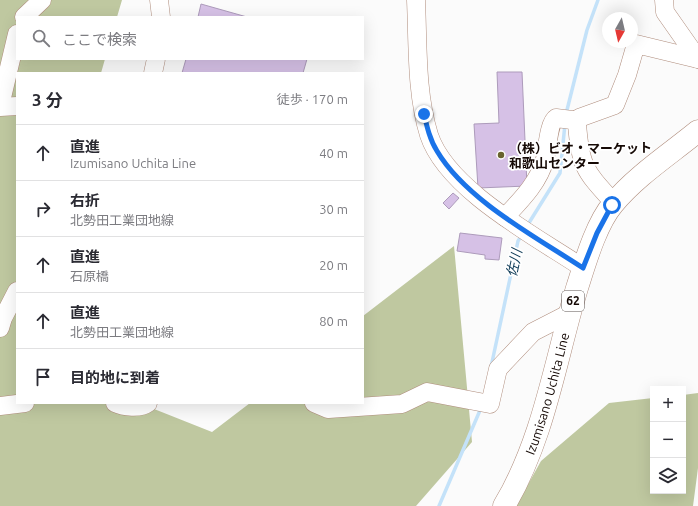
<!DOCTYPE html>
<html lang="ja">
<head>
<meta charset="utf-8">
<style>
  body { margin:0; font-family:Ubuntu,"Noto Sans JP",sans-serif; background:#f2f2f3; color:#2b2b33 }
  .controls { position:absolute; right:12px; bottom:12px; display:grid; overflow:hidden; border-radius:0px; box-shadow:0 4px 16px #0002 }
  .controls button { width:36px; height:36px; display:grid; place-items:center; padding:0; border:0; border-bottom:1px solid #e1e1e2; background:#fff; color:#2b2b33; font:20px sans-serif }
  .compass { position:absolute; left:602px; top:12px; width:36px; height:36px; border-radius:50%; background:#fff; box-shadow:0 4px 16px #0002; rotate:188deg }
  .stop { position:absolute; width:12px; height:12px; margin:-9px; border:3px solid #1a73e8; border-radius:50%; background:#fff }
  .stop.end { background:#1a73e8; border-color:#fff; box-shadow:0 1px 4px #0008 }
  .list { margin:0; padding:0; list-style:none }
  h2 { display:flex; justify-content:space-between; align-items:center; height:52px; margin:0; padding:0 16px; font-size:17px }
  h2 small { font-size:13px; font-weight:400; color:#7c7c81 }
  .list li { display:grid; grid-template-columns:26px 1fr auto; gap:12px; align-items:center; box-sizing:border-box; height:56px; padding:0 16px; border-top:1px solid #e1e1e2 }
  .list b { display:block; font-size:15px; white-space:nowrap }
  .list p { margin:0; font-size:13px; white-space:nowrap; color:#7c7c81 }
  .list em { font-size:13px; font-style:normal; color:#7c7c81 }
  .icon { flex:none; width:22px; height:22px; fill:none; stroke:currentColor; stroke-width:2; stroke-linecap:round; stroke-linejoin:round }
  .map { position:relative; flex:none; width:698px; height:506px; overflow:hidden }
  .search { position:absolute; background:#fff; box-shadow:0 4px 16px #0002; left:16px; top:16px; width:348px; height:44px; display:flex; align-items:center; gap:10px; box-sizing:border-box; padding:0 14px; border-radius:0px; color:#7c7c81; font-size:15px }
  .panel { position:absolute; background:#fff; box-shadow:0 4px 16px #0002; left:16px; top:72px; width:348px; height:332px; border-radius:0px }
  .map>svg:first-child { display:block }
  .forest { fill:#bfc8a0 }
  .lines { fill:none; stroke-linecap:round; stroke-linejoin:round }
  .stream { stroke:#c4e2f9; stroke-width:3.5 }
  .building { fill:#d6c1e6; stroke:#ad9bbb }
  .minor-casing { stroke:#b08d7d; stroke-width:19 }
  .major-casing { stroke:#b08d7d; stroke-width:23 }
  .minor { stroke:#fff; stroke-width:18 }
  .major { stroke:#fff; stroke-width:22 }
  .route { stroke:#1a73e8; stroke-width:5 }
  .poi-dot { fill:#69632f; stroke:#fff; stroke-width:1.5 }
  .labels { text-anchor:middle; stroke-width:3.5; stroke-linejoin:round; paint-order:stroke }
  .shield { fill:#fff; stroke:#5b5350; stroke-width:1 }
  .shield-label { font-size:12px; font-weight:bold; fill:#150905 }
  .poi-label { font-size:13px; font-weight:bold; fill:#150905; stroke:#fff; text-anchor:start }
  .street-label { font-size:13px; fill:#150905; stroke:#fff }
  .water-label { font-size:14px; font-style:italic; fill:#0e3a56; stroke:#fff }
</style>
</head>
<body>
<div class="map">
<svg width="698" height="506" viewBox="0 0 698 506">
  <rect width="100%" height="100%" fill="#fbfbfb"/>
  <!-- forest -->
  <g class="forest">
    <path d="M0 0H122L117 17H17V59H105L101 73H17V403H139L212 432 250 403H363V316L454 246 472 442 416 506H0Z"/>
    <path d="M698 393V468L693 506H516L541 461 609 403 653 398V491H683V395Z"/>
  </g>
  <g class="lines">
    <!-- stream -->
    <g class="stream">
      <path d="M566 114 587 30 598 0"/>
      <path d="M527 226 560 173 565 124"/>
      <path d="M491 367 518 241 522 235"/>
      <path d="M439 506 481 408"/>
    </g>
  </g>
  <!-- building -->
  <g class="building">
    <path d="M201 4 247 17H198Z"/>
    <path d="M186 59H307L303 73H182Z"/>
    <path d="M497 72H522L527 186 478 188 474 124 499 123Z"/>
    <path d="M453 193 459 198 449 209 443 203Z"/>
    <path d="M460 233 502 238 499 260 485 259V255L457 251Z"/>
  </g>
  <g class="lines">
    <defs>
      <g id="minor">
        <path d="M159 0 161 17"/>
        <path d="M416 0C418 45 416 93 429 135 447 190 537 237 583 268"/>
        <path d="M664 0 665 12 698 59"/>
        <path d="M24 17 42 0"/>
        <path d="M153 73 156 59"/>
        <path d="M0 106 17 34"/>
        <path d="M0 107 17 106"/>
        <path d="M577 123 579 118 615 105 627 75 636 44 698 59"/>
        <path d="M505 217C521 200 539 182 545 159 547 150 549 122 556 118L572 120 577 123C580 167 585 171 614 203"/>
        <path d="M0 328 3 318 17 291"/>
        <path d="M115 403C124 407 140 409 148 403"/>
        <path d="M314 403 328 409 402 404 427 392 490 404 498 369 533 332 570 313"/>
        <path d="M0 406 25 403"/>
      </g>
      <g id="major">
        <path id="s1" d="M504 506C544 439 555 361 577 288 585 263 596 224 613 204 636 176 670 154 698 131"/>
      </g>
    </defs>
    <!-- minor casing -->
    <use href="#minor" class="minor-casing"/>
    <!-- major casing -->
    <use href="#major" class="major-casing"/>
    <!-- minor -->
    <use href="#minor" class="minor"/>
    <!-- major -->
    <use href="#major" class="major"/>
  </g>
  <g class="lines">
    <!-- route -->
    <path class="route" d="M424 114C427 127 430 140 437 151 466 200 536 237 583 268L597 233 612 205"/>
  </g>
  <!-- markers -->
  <circle class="poi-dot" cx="501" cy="155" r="4"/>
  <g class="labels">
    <!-- shield labels -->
    <rect class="shield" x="562" y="291" width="22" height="20" rx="3"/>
    <g class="shield-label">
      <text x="573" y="305">62</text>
    </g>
    <!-- poi labels -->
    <g class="poi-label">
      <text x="509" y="153">（株）ビオ・マーケット<tspan x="509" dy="15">和歌山センター</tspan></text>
    </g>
    <!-- street labels -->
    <g class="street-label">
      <text dy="5" stroke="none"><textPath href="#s1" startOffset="121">Izumisano Uchita Line</textPath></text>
    </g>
    <!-- water labels -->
    <g class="water-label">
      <text transform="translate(514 263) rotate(-78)" y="5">佐川</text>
    </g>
  </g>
</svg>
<div class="controls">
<button>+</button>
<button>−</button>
<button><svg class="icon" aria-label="layers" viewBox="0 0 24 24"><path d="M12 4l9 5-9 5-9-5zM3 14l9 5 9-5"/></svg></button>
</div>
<svg class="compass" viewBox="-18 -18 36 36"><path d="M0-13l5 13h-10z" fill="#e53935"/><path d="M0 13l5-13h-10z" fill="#7c7c81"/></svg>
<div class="stop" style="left:612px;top:205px"></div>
<div class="stop end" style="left:424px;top:114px"></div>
<div class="search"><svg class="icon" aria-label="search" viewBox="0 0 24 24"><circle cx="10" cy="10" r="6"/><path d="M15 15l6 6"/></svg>ここで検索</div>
<section class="panel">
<h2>3 分<small>徒歩 · 170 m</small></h2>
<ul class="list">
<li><svg class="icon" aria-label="ahead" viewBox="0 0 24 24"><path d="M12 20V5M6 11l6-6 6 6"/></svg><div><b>直進</b><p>Izumisano Uchita Line</p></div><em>40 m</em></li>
<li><svg class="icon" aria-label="right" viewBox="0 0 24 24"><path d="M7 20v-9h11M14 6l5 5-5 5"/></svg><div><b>右折</b><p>北勢田工業団地線</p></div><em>30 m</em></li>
<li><svg class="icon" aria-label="ahead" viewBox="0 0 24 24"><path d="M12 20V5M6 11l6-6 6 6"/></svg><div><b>直進</b><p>石原橋</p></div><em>20 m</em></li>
<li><svg class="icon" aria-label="ahead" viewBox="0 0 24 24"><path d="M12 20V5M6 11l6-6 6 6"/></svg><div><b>直進</b><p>北勢田工業団地線</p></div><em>80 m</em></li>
<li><svg class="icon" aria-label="arrive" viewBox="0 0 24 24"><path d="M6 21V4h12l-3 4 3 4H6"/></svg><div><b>目的地に到着</b></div></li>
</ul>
</section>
</div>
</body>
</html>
